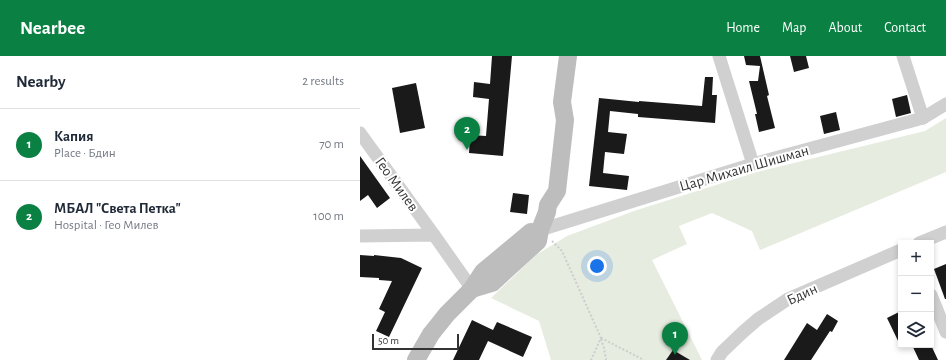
<!DOCTYPE html>
<html lang="en">
<head>
<meta charset="utf-8">
<style>
  body { margin:0; font-family:"Alegreya Sans",sans-serif; background:#f2f2f3; color:#1f2937 }
  .controls { position:absolute; right:12px; bottom:12px; display:grid; overflow:hidden; border-radius:0px; box-shadow:0 2px 6px #0003 }
  .controls button { width:36px; height:36px; display:grid; place-items:center; padding:0; border:0; border-bottom:1px solid #e0e1e3; background:#fff; color:#1f2937; font:20px sans-serif }
  .scale { position:absolute; left:12px; bottom:10px; width:87px; box-sizing:border-box; padding-left:4px; border:2px solid #333; border-top:0; font-size:11px; line-height:14px; white-space:nowrap; color:#333; -webkit-text-stroke:3px #fff; paint-order:stroke }
  .you { position:absolute; left:237px; top:210px; width:14px; height:14px; margin:-10px; border:3px solid #fff; border-radius:50%; background:#1a73e8; box-shadow:0 0 0 6px #1a73e833 }
  .badge { display:grid; place-items:center; width:26px; height:26px; border-radius:50%; background:#0b8043; color:#fff; font-size:13px; font-weight:700 }
  .pin { position:absolute; translate:-50% -33px; filter:drop-shadow(0 1px 2px #0008) }
  .pin::after { content:''; position:absolute; top:21px; width:14px; height:12px; background:inherit; clip-path:polygon(0 0,100% 0,50% 100%) }
  .list { margin:0; padding:0; list-style:none }
  h2 { display:flex; justify-content:space-between; align-items:center; height:52px; margin:0; padding:0 16px; font-size:17px }
  h2 small { font-size:13px; font-weight:400; color:#747a83 }
  .list li { display:grid; grid-template-columns:26px 1fr auto; gap:12px; align-items:center; box-sizing:border-box; height:72px; padding:0 16px; border-top:1px solid #e0e1e3 }
  .list b { display:block; font-size:15px; white-space:nowrap }
  .list p { margin:0; font-size:13px; white-space:nowrap; color:#747a83 }
  .list em { font-size:13px; font-style:normal; color:#747a83 }
  .icon { flex:none; width:22px; height:22px; fill:none; stroke:currentColor; stroke-width:2; stroke-linecap:round; stroke-linejoin:round }
  .map { position:relative; flex:none; width:586px; height:304px; overflow:hidden }
  header { display:flex; align-items:center; gap:24px; box-sizing:border-box; height:56px; padding:0 20px; background:#0b8043; color:#fff }
  header strong { font-size:19px }
  nav { display:flex; gap:22px; margin-inline-start:auto; font-size:14px }
  main { display:flex }
  aside { flex:1; background:#fff }
  .map>svg:first-child { display:block }
  .green { fill:#e6ecdf }
  .building { fill:#1a1a1a }
  .lines { fill:none; stroke-linecap:round; stroke-linejoin:round }
  .path { stroke:#cdcdcd; stroke-width:2; stroke-dasharray:2 2; stroke-linecap:butt }
  .street { stroke:#d0d0d0; stroke-width:13 }
  .secondary { stroke:#bdbdbd; stroke-width:18 }
  .labels { text-anchor:middle; stroke-width:4; stroke-linejoin:round; paint-order:stroke }
  .street-label { font-size:15px; fill:#333; stroke:#fff }
</style>
</head>
<body>
<header>
<strong>Nearbee</strong>
<nav><a>Home</a><a>Map</a><a>About</a><a>Contact</a></nav>
</header>
<main>
<aside>
<h2>Nearby<small>2 results</small></h2>
<ul class="list">
<li><span class="badge">1</span><div><b>Капия</b><p>Place · Бдин</p></div><em>70 m</em></li>
<li><span class="badge">2</span><div><b>МБАЛ &quot;Света Петка&quot;</b><p>Hospital · Гео Милев</p></div><em>100 m</em></li>
</ul>
</aside>
<div class="map">
<svg width="586" height="304" viewBox="0 0 586 304">
  <rect width="100%" height="100%" fill="#fff"/>
  <!-- green -->
  <path class="green" d="M586 62V116L400 194 392 175 352 157 319 170 327 188 292 204 342 304H191L179 265 131 242 176 199 207 180 274 155 397 116 565 75Z"/>
  <!-- building -->
  <g class="building">
    <path d="M132 0H152L143 100 109 97 110 79 126 80 129 43 113 41 114 26 130 28Z"/>
    <path d="M384 0H400L409 39 407 40 415 72 399 76 395 58H397L389 25H398L400 10 386 9Z"/>
    <path d="M430 0H446L449 12 434 16Z"/>
    <path d="M345 21H353L352 39H357L355 67 278 61V58L250 55 248 76 267 78 264 98 245 96 243 117 269 120 267 134 229 130 239 42 279 46V45L342 50Z"/>
    <path d="M56 27 65 72 40 77 32 32Z"/>
    <path d="M547 39 551 57 536 61 532 43Z"/>
    <path d="M476 56 480 74 464 78 460 60Z"/>
    <path d="M0 100 30 142 17 152 8 139 0 145Z"/>
    <path d="M153 137 169 139 167 158 150 156Z"/>
    <path d="M0 199 14 200V199L41 202 62 212 29 281 16 275 25 256 19 253 32 225 19 224V222L0 221Z"/>
    <path d="M586 208V243H585L574 213Z"/>
    <path d="M541 255V291L527 262Z"/>
    <path d="M467 258 478 265 472 276 470 275 451 304H424L447 267 457 274Z"/>
    <path d="M112 264 133 274 137 266 172 281 163 301 128 285 119 304H93Z"/>
    <path d="M552 289H571L578 304H559Z"/>
    <path d="M313 294 330 304H306Z"/>
  </g>
  <g class="lines">
    <!-- path -->
    <g class="path">
      <path d="M192 185 202 195 241 282 231 304"/>
      <path d="M241 282 284 304"/>
      <path d="M241 283 244 292 246 304"/>
    </g>
    <!-- street -->
    <g class="street">
      <path d="M359 0 393 108"/>
      <path d="M543 0 563 62"/>
      <path d="M0 77 74 179"/>
      <path d="M180 174 393 108 563 62 586 48"/>
      <path d="M0 180 74 179 112 233"/>
      <path d="M559 187 586 176"/>
      <path d="M571 239 586 276"/>
      <path d="M357 304 362 296 383 276 398 263 428 243 541 194"/>
    </g>
    <!-- secondary -->
    <g class="secondary">
      <path d="M112 233 132 227 178 185 180 174 187 156 188 149 197 135 205 64 202 46 208 0"/>
      <path d="M56 304 71 278 87 258 112 233 123 216 171 176"/>
    </g>
  </g>
  <g class="labels">
    <!-- street labels -->
    <g class="street-label">
      <text transform="translate(384 112) rotate(-16)" y="5">Цар Михаил Шишман</text>
      <text transform="translate(37 128) rotate(54)" y="5">Гео Милев</text>
      <text transform="translate(442 238) rotate(-25)" y="5">Бдин</text>
    </g>
  </g>
</svg>
<div class="controls">
<button>+</button>
<button>−</button>
<button><svg class="icon" aria-label="layers" viewBox="0 0 24 24"><path d="M12 4l9 5-9 5-9-5zM3 14l9 5 9-5"/></svg></button>
</div>
<div class="scale">50 m</div>
<div class="you"></div>
<div class="pin badge" style="left:315px;top:299px">1</div>
<div class="pin badge" style="left:107px;top:94px">2</div>
</div>
</main>
</body>
</html>
